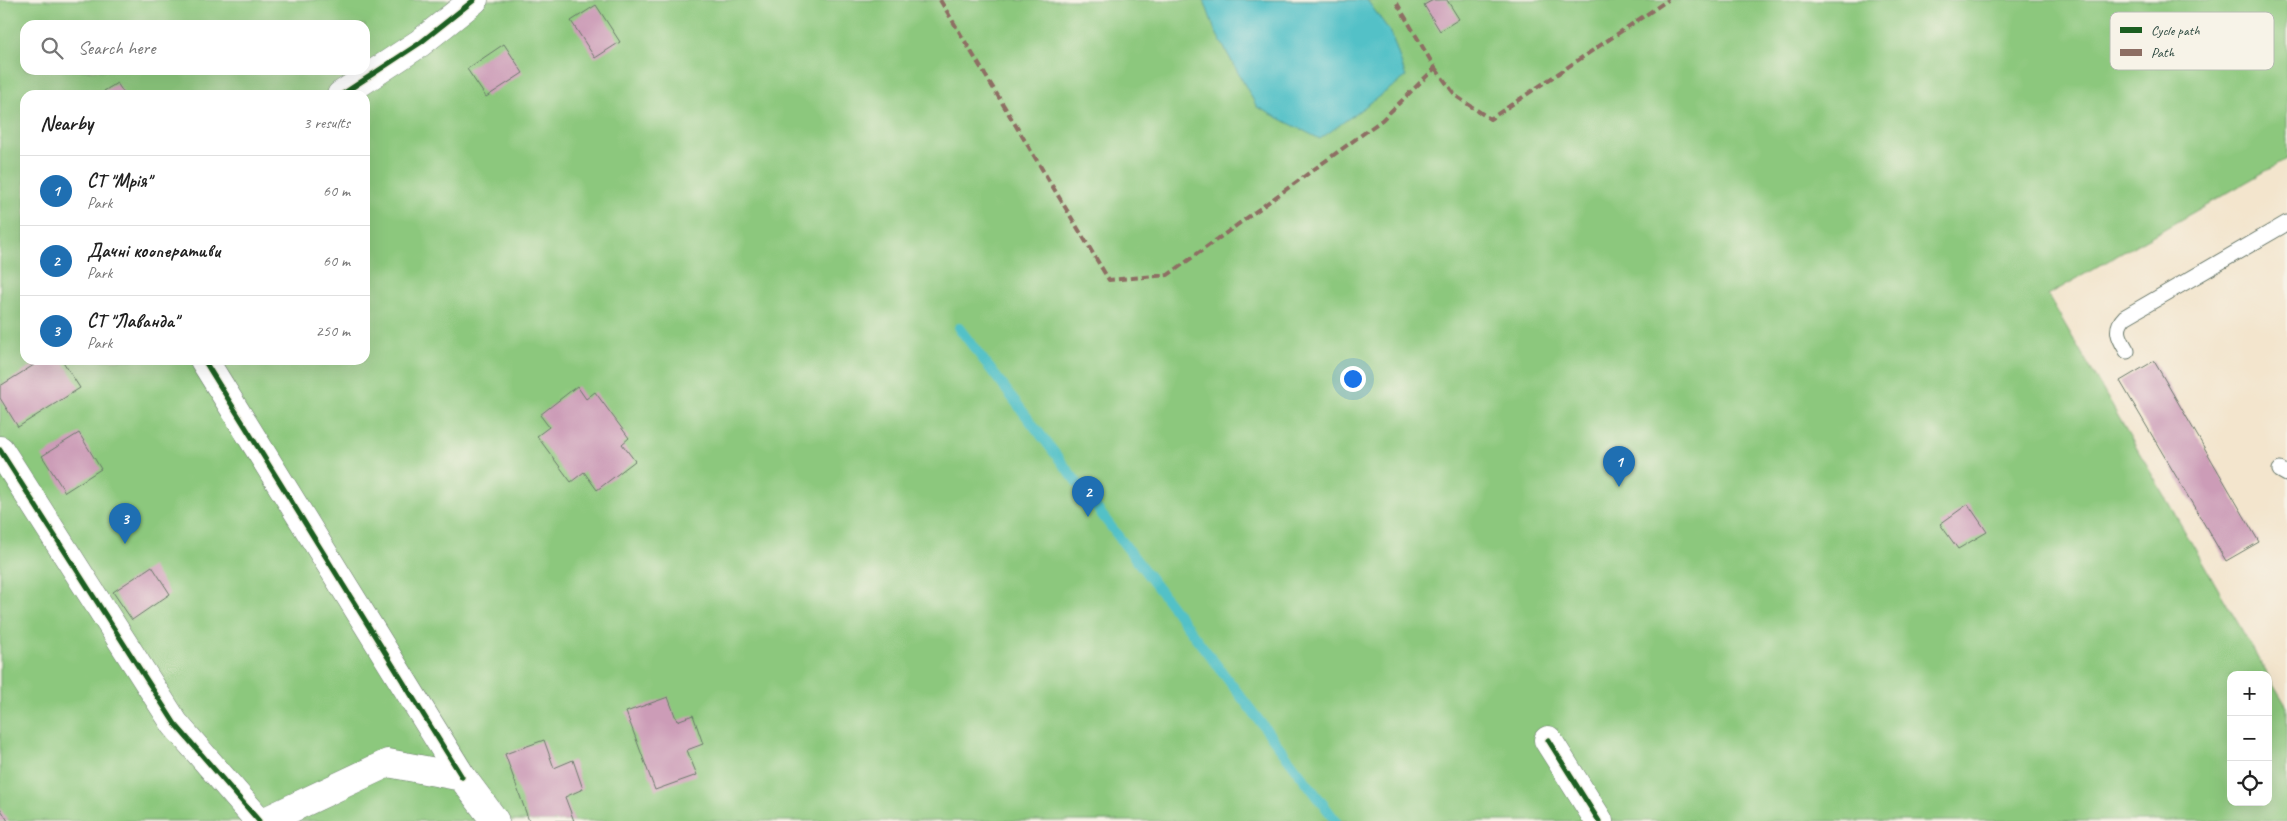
<!DOCTYPE html>
<html lang="en">
<head>
<meta charset="utf-8">
<style>
  body { margin:0; font-family:Caveat,sans-serif; background:#f2f2f2; color:#222 }
  .controls { position:absolute; right:15px; bottom:15px; display:grid; overflow:hidden; border-radius:10px; box-shadow:0 5px 20px #0002 }
  .controls button { width:45px; height:45px; display:grid; place-items:center; padding:0; border:0; border-bottom:1px solid #e0e0e0; background:#fff; color:#222; font:25px sans-serif }
  .you { position:absolute; left:1352px; top:378px; width:18px; height:18px; margin:-12px; border:4px solid #fff; border-radius:50%; background:#1a73e8; box-shadow:0 0 0 8px #1a73e833 }
  .badge { display:grid; place-items:center; width:32px; height:32px; border-radius:50%; background:#1f6fb2; color:#fff; font-size:16px; font-weight:700 }
  .pin { position:absolute; translate:-50% -41px; filter:drop-shadow(0 1px 2px #0008) }
  .pin::after { content:''; position:absolute; top:26px; width:18px; height:15px; background:inherit; clip-path:polygon(0 0,100% 0,50% 100%) }
  .list { margin:0; padding:0; list-style:none }
  h2 { display:flex; justify-content:space-between; align-items:center; height:65px; margin:0; padding:0 20px; font-size:21px }
  h2 small { font-size:16px; font-weight:400; color:#767676 }
  .list li { display:grid; grid-template-columns:32px 1fr auto; gap:15px; align-items:center; box-sizing:border-box; height:70px; padding:0 20px; border-top:1px solid #e0e0e0 }
  .list b { display:block; font-size:19px; white-space:nowrap }
  .list p { margin:0; font-size:16px; white-space:nowrap; color:#767676 }
  .list em { font-size:16px; font-style:normal; color:#767676 }
  .icon { flex:none; width:28px; height:28px; fill:none; stroke:currentColor; stroke-width:2; stroke-linecap:round; stroke-linejoin:round }
  .map { position:relative; flex:none; width:2287px; height:821px; overflow:hidden }
  .search { position:absolute; background:#fff; box-shadow:0 5px 20px #0002; left:20px; top:20px; width:350px; height:55px; display:flex; align-items:center; gap:12px; box-sizing:border-box; padding:0 18px; border-radius:15px; color:#767676; font-size:19px }
  .panel { position:absolute; background:#fff; box-shadow:0 5px 20px #0002; left:20px; top:90px; width:350px; height:275px; border-radius:15px }
  .map>svg:first-child { display:block }
  .green { fill:#8cc87d; stroke:#568258; fill-rule:evenodd }
  .water { fill:#52c1c7; stroke:#387f7e }
  .lines { fill:none; stroke-linecap:round; stroke-linejoin:round }
  .stream { stroke:#52c1c7; stroke-width:10 }
  .building { fill:#cc9cb7 }
  .lane-casing { stroke:#69786a; stroke-width:17 }
  .street-casing { stroke:#69786a; stroke-width:29 }
  .lane { stroke:#fff; stroke-width:15 }
  .street { stroke:#fff; stroke-width:28 }
  .quiet { stroke:#8d6e63; stroke-width:4; stroke-dasharray:8 4; stroke-linecap:butt }
  .cycleway-casing { stroke:#f7f3e8; stroke-width:8 }
  .cycleway { stroke:#1b5e20; stroke-width:5 }
  .key { fill:#f7f3e8; stroke:#b6bcb2; stroke-width:1 }
  .key-label { font-size:14px; fill:#1f3d34 }
</style>
</head>
<body>
<div class="map">
<svg width="2287" height="821" viewBox="0 0 2287 821">
  <rect width="100%" height="100%" fill="#f7f3e8"/>
  <filter id="ink" filterUnits="userSpaceOnUse"><feTurbulence type="fractalNoise" baseFrequency=".02" numOctaves="2"/><feDisplacementMap in="SourceGraphic" scale="10" xChannelSelector="R" yChannelSelector="G"/><feConvolveMatrix kernelMatrix="1 2 1 2 8 2 1 2 1" color-interpolation-filters="sRGB"/></filter>
  <filter id="wash" filterUnits="userSpaceOnUse"><feTurbulence type="fractalNoise" baseFrequency=".0096" numOctaves="4" result="noise"/><feDisplacementMap in="SourceGraphic" scale="20" xChannelSelector="R" yChannelSelector="G"/><feGaussianBlur stdDeviation="1.12" result="paint"/><feColorMatrix in="noise" values="0 0 0 0 0 0 0 0 0 0 0 0 0 0 0 0 0 1.4 0 .05"/><feComposite in="paint" operator="in"/></filter>
  <g filter="url(#wash)">
    <rect width="100%" height="100%" fill="#f3e5cd"/>
    <!-- green -->
    <path class="green" d="M0 0H2287V159L2048 295 2268 675H2231V802H2268V675L2287 707V821H0ZM25 25H365V70H25ZM25 95H365V360H25Z"/>
    <!-- water -->
    <path class="water" d="M1204 0H1367L1391 33 1406 77 1320 139 1257 107 1215 31Z"/>
    <g class="lines">
      <!-- stream -->
      <path class="stream" d="M959 328 1336 821"/>
    </g>
    <g id="blocks">
      <!-- building -->
      <g class="building">
        <path d="M1433 0H1447L1459 19 1440 31 1424 5Z"/>
        <path d="M596 5 620 42 595 58 571 21Z"/>
        <path d="M504 44 523 73 486 97 467 69Z"/>
        <path d="M117 83 125 95H106L104 91Z"/>
        <path d="M42 360H62L80 388 18 427 0 398V386Z"/>
        <path d="M2154 361 2259 542 2226 561 2120 381Z"/>
        <path d="M577 386 586 399 595 392 629 438 622 444 635 461 597 490 584 472 571 482 537 436 549 427 540 415Z"/>
        <path d="M79 433 101 469 65 492 42 456Z"/>
        <path d="M1968 504 1987 532 1958 549 1940 524Z"/>
        <path d="M152 566 170 594 132 620 113 592Z"/>
        <path d="M668 697 677 721 693 715 703 744 687 750 697 775 655 790 626 712Z"/>
        <path d="M544 740 554 768 573 760 583 789 565 797 574 821H529L505 754Z"/>
        <path d="M0 808 8 821H0Z"/>
      </g>
    </g>
  </g>
  <g filter="url(#ink)">
    <use href="#blocks" fill-opacity="0" stroke="#69786a" stroke-width="1"/>
    <g class="lines">
      <defs>
        <g id="lane">
          <path d="M2127 351C2120 339 2113 329 2125 317L2287 223"/>
          <path d="M2280 470 2287 474"/>
        </g>
        <g id="street">
          <path d="M341 95 420 43 474 0"/>
          <path d="M204 360 462 777"/>
          <path d="M0 450 175 724 259 821"/>
          <path d="M1548 740 1599 821"/>
          <path d="M265 821 388 763 462 777 495 821"/>
        </g>
      </defs>
      <!-- lane casing -->
      <use href="#lane" class="lane-casing"/>
      <!-- street casing -->
      <use href="#street" class="street-casing"/>
      <!-- lane -->
      <use href="#lane" class="lane"/>
      <!-- street -->
      <use href="#street" class="street"/>
      <!-- quiet -->
      <g class="quiet">
        <path d="M940 0 1109 280 1168 275 1382 120 1435 68 1395 0"/>
        <path d="M1435 68 1456 96 1490 119 1668 0"/>
      </g>
      <defs>
        <g id="cycleway">
          <path d="M341 95 420 43 474 0"/>
          <path d="M204 360 462 777"/>
          <path d="M0 450 175 724 259 821"/>
          <path d="M1548 740 1599 821"/>
        </g>
      </defs>
      <!-- cycleway casing -->
      <use href="#cycleway" class="cycleway-casing"/>
      <!-- cycleway -->
      <use href="#cycleway" class="cycleway"/>
    </g>
  </g>
  <!-- legend -->
  <rect x="2110" y="12" width="164" height="58" rx="8" class="key"/>
  <rect x="2120" y="27" width="22" height="6" fill="#1b5e20"/>
  <rect x="2120" y="49" width="22" height="7" fill="#8d6e63"/>
  <g class="key-label">
    <text x="2151" y="35">Cycle path</text>
    <text x="2151" y="57">Path</text>
  </g>
</svg>
<div class="controls">
<button>+</button>
<button>−</button>
<button><svg class="icon" aria-label="locate" viewBox="0 0 24 24"><circle cx="12" cy="12" r="6"/><path d="M12 2v4M12 18v4M2 12h4M18 12h4"/></svg></button>
</div>
<div class="you"></div>
<div class="pin badge" style="left:1619px;top:487px">1</div>
<div class="pin badge" style="left:1088px;top:517px">2</div>
<div class="pin badge" style="left:125px;top:544px">3</div>
<div class="search"><svg class="icon" aria-label="search" viewBox="0 0 24 24"><circle cx="10" cy="10" r="6"/><path d="M15 15l6 6"/></svg>Search here</div>
<section class="panel">
<h2>Nearby<small>3 results</small></h2>
<ul class="list">
<li><span class="badge">1</span><div><b>СТ &quot;Мрія&quot;</b><p>Park</p></div><em>60 m</em></li>
<li><span class="badge">2</span><div><b>Дачні кооперативи</b><p>Park</p></div><em>60 m</em></li>
<li><span class="badge">3</span><div><b>СТ &quot;Лаванда&quot;</b><p>Park</p></div><em>250 m</em></li>
</ul>
</section>
</div>
</body>
</html>
